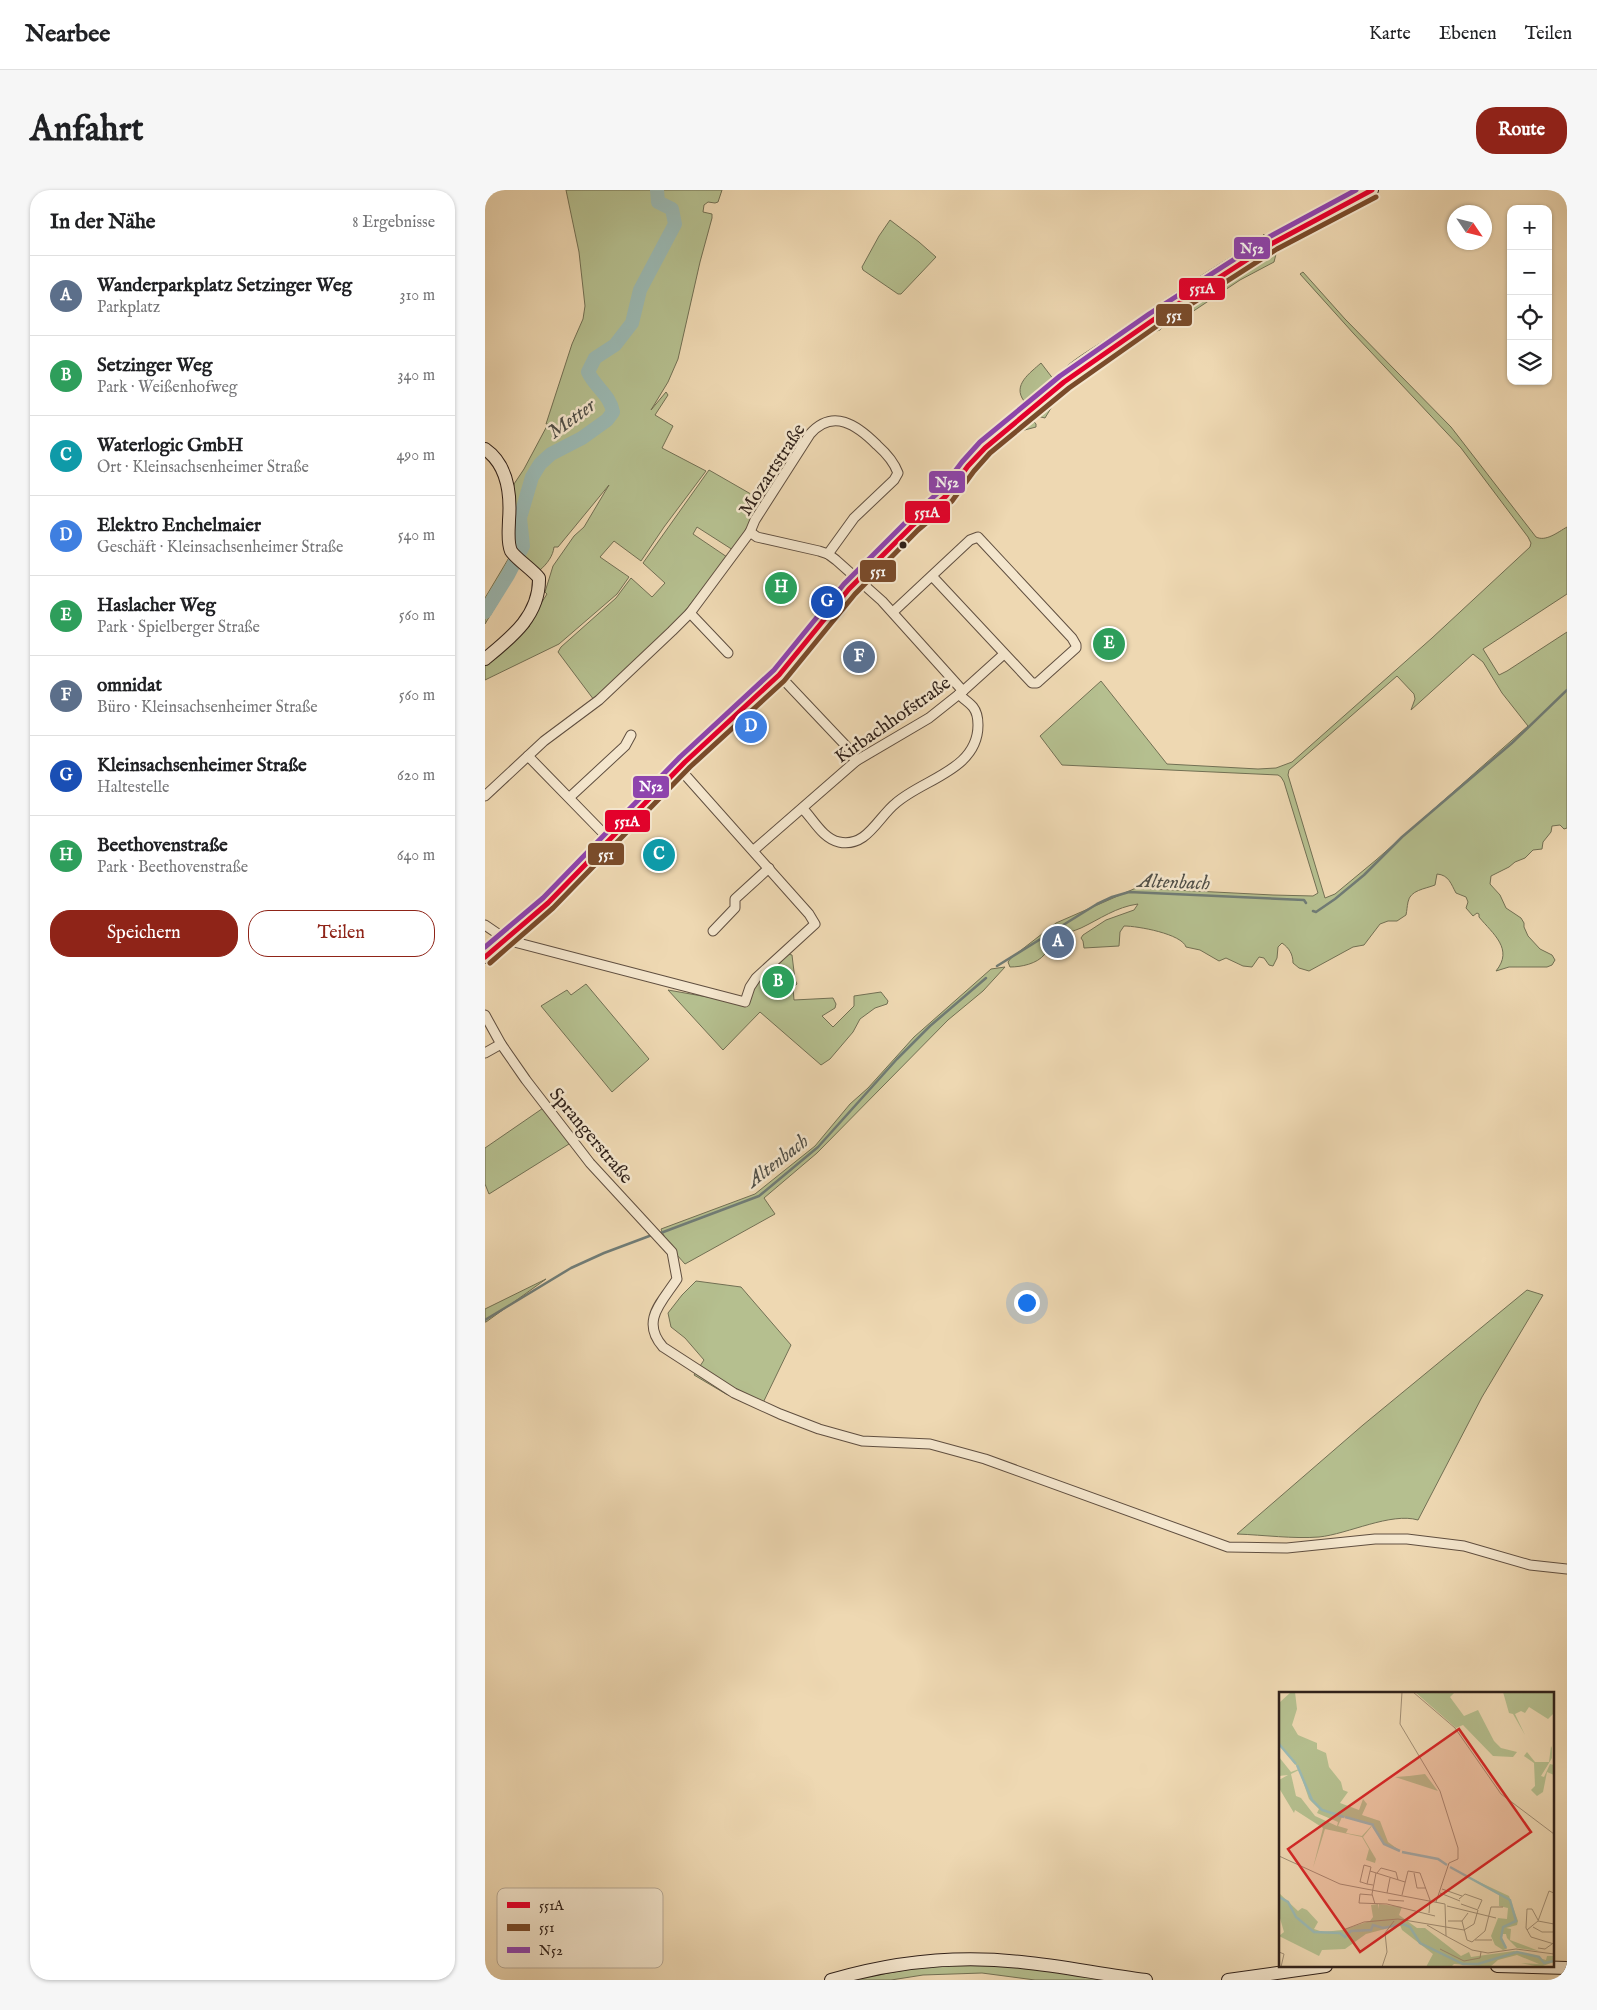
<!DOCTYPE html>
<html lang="de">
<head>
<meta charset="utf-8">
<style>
  body { margin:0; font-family:"IM FELL English",serif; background:#f6f6f6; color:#202124 }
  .controls { position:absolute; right:15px; top:15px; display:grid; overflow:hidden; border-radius:10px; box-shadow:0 1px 4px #0004 }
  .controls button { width:45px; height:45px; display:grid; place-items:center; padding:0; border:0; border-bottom:1px solid #e0e0e0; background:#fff; color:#202124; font:25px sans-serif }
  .compass { position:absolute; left:962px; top:15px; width:45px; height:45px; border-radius:50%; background:#fff; box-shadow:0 1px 4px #0004; rotate:125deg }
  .you { position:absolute; left:541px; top:1112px; width:18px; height:18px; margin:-12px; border:4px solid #fff; border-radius:50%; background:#1a73e8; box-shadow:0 0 0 8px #1a73e833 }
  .badge { display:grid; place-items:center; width:32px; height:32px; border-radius:50%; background:#8f2418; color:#fff; font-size:16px; font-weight:700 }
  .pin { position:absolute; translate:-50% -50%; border:2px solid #fff; box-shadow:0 1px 5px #0006 }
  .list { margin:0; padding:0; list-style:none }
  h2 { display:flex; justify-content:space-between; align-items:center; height:65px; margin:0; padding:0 20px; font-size:21px }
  h2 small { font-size:16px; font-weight:400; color:#757577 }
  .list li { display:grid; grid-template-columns:32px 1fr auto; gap:15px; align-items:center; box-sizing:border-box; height:80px; padding:0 20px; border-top:1px solid #e0e0e0 }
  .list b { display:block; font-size:19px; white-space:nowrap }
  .list p { margin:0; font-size:16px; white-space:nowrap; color:#757577 }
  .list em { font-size:16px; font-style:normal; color:#757577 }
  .actions { display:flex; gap:10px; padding:15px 20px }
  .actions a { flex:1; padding:11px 0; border:1px solid #8f2418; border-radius:20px; text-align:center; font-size:18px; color:#8f2418 }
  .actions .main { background:#8f2418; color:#fff }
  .icon { flex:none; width:28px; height:28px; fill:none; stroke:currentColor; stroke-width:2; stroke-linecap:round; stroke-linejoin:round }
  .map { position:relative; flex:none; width:1082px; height:1790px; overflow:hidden; border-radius:20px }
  header { display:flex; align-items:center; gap:30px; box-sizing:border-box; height:70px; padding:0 25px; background:#fff; border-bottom:1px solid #e0e0e0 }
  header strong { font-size:24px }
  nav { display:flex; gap:28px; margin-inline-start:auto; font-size:18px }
  .intro { display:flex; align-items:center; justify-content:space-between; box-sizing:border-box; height:120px; padding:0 30px }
  h1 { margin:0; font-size:35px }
  .button { padding:12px 22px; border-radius:20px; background:#8f2418; color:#fff; font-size:18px; font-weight:700 }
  main { display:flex; gap:30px; padding:0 30px }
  aside { flex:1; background:#fff; border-radius:20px; box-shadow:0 1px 4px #0004 }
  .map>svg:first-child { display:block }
  .green { fill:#b5bf8f; stroke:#727054; fill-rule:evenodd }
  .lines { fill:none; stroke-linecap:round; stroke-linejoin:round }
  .stream { stroke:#707c76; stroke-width:2.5 }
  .river { stroke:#9bb9b3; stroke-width:14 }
  .street-casing { stroke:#604f40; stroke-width:11 }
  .secondary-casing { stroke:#30211a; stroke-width:14 }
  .street { stroke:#f4e6cd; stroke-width:9 }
  .secondary { stroke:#f4e6cd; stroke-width:12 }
  .bus-1-casing { stroke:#f4e6cd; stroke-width:9 }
  .bus-2-casing { stroke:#f4e6cd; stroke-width:9 }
  .bus-3-casing { stroke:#f4e6cd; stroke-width:9 }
  .bus-1 { stroke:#e4002b; stroke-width:5 }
  .bus-2 { stroke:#7a4b2a; stroke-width:5 }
  .bus-3 { stroke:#8e44ad; stroke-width:5 }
  .bus-dot { fill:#30211a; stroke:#f4e6cd; stroke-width:2 }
  .labels { text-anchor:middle; stroke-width:5; stroke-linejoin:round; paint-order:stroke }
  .street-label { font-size:19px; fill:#30211a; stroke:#f4e6cd }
  .water-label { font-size:20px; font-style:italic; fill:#504f48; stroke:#f4e6cd }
  .inset-river { fill:none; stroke:#9bb9b3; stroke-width:2.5 }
  .inset-road { fill:none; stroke:#a28f75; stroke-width:1 }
  .view { fill:#d62828; fill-opacity:0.15; stroke:#d62828; stroke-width:2.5 }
  .inset-edge { fill:none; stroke:#30211a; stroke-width:2.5 }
  .key { fill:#f4e6cd; stroke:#b9ab97; stroke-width:1 }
  .key-label { font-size:14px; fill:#30211a }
  .line-badge { stroke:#f4e6cd; stroke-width:2 }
  .badge-label { font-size:14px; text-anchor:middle; font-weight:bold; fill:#fff }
</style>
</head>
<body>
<header>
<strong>Nearbee</strong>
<nav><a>Karte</a><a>Ebenen</a><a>Teilen</a></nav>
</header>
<div class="intro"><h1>Anfahrt</h1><a class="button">Route</a></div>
<main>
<aside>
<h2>In der Nähe<small>8 Ergebnisse</small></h2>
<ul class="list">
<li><span class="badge" style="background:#5c6f8a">A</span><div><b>Wanderparkplatz Setzinger Weg</b><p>Parkplatz</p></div><em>310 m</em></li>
<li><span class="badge" style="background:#2e9e5b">B</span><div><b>Setzinger Weg</b><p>Park · Weißenhofweg</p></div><em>340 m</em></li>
<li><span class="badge" style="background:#0f9aa8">C</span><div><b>Waterlogic GmbH</b><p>Ort · Kleinsachsenheimer Straße</p></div><em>490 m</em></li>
<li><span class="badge" style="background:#3f7fe0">D</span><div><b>Elektro Enchelmaier</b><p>Geschäft · Kleinsachsenheimer Straße</p></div><em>540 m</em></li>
<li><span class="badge" style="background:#2e9e5b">E</span><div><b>Haslacher Weg</b><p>Park · Spielberger Straße</p></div><em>560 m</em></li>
<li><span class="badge" style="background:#5c6f8a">F</span><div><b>omnidat</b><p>Büro · Kleinsachsenheimer Straße</p></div><em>560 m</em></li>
<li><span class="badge" style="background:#1a4fb4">G</span><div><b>Kleinsachsenheimer Straße</b><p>Haltestelle</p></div><em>620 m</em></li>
<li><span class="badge" style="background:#2e9e5b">H</span><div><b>Beethovenstraße</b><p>Park · Beethovenstraße</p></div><em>640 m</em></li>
</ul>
<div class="actions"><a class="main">Speichern</a><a>Teilen</a></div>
</aside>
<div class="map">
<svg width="1082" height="1790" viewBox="0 0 1082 1790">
  <rect width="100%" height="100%" fill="#eed8b2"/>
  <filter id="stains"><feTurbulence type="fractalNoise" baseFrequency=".004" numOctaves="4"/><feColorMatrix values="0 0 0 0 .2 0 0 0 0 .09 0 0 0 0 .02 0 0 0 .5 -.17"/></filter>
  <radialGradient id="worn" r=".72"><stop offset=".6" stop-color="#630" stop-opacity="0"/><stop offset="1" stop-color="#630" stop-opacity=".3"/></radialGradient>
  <!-- green -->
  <g class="green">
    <path d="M81 0H237L233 12 230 13 223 12 219 15 218 22 227 24V28L215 72 193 169 183 192 166 220 181 202 183 205 170 225 188 236 177 258 221 281 179 337 156 371 129 351 115 367 144 387 132 404 74 454 0 490V474L45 436 43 434 62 404 60 402 68 376 89 346 99 337 124 295 73 357H69C68 366 62 374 55 380L26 361 23 340 29 294 39 279 63 234H61L87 154 98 129 100 116 94 62Z"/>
    <path d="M405 30 434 52 451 67 416 104H413L378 80 377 77 394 46Z"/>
    <path d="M779 44 780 48 778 50C699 102 615 150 543 211H539C527 195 545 183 556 173L569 190C581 173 602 162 620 150 671 115 723 80 777 48Z"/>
    <path d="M785 60 791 64 789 72 755 90 698 128 692 130 683 127 675 140 658 145 635 160 606 185 572 208 560 228 552 226 550 223 551 220 589 190 634 158Z"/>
    <path d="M818 82 860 129 966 237 1051 347C1061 352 1073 342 1082 337V404L998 459 1014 485 1022 481 1082 442V638L1079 639 1075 635 1067 636 1066 642 1058 652 1057 659 1048 660 1040 668 1030 672 1024 677 1006 686 1005 694 1015 705 1021 718 1036 728 1039 733V737L1043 746 1055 759 1067 765 1070 770 1067 775 1062 777H1024L1011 781C1029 759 1008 744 994 727V724L992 723 988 726 981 718 983 712 981 707 971 703C966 694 964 685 952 684L950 695C940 699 925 700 923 712 922 717 922 720 921 725L912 731H903L895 734 879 755 868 757 824 781 814 778 808 773C808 764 804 758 797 753L793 757 792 768 788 776 784 775 779 768 774 767 767 777 758 776 741 768 734 771 715 760 701 757C697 744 653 736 639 736L635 742 634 756 599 758 598 751 596 748 598 745 621 730 649 720 653 714C631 717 615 729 596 738 589 741 581 743 575 747 568 751 565 758 560 764 552 774 536 777 525 777L523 772 526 768 571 733 651 698 788 705 828 706 833 703 799 592 796 587 793 585 577 575 555 546 616 491 682 574 773 579 791 578 807 572 947 448 1045 357 1046 353 1043 347 976 258 869 144 815 84ZM988 464 998 472 1017 503 1043 536 891 670 850 704 840 708 803 585 804 580 912 486 929 504 930 509 926 520Z"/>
    <path d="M545 227 551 234V237L532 242 513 257 507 263 505 269 490 282 486 278Z"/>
    <path d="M224 280 278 311 262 342 248 360 212 337 208 344 242 367 193 430 109 510 73 462 76 457 131 408 146 388 167 407 180 393 158 373Z"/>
    <path d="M25 366 36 374 0 434V408Z"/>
    <path d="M303 764 307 765 310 790 312 794 308 798 309 810 348 808 351 814 350 818 337 826 348 837 369 816V806L396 802 403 811 402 814 390 818 375 829 368 842 345 869 336 875 275 822 238 860 183 800 262 814 272 792Z"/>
    <path d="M520 777 498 801 463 830 332 963 279 1008 290 1024 200 1074C191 1064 181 1053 176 1039L270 1004 330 956 365 914 383 898 429 847 506 779Z"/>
    <path d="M101 794 164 869 127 902 56 816 82 800 86 805Z"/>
    <path d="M64 914 92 949 4 1004 0 994V958Z"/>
    <path d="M61 1089 1 1132H0V1119Z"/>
    <path d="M211 1091 256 1097 306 1155 275 1219 241 1204 209 1185 219 1170 200 1148 186 1137 183 1123 197 1105Z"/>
    <path d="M1042 1100 1058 1105 997 1207 933 1330C906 1322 863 1344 834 1347 808 1349 779 1345 752 1344L878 1235Z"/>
    <path d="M500 1774 539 1777 627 1790H550L497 1783 438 1785 406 1790H364L442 1776Z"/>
  </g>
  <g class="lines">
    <!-- stream -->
    <g class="stream">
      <path d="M1028 552 1082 500"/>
      <path d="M828 721 831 722 850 709 879 685 917 647 1027 553"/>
      <path d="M512 776 612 714 627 707 644 702 819 710 821 713"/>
      <path d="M173 1044 274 1006 333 957 412 869 445 836 501 788"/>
      <path d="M0 1130 86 1078 119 1063 167 1045"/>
    </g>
    <!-- river -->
    <path class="river" d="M0 422 23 385 38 356 35 328 47 287 55 274 66 264 97 248 122 230 128 222C125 205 110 197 103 182L110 168 130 155 147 133 155 100 190 34 187 19 173 12 172 0"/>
    <defs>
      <g id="street">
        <path d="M265 342 272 347 334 361 343 364 351 370 397 411 478 501"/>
        <path d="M408 422 485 350 493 347 587 448 591 455V458L552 493H547L447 386"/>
        <path d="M205 423 243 463"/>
        <path d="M294 485 364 559 371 571"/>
        <path d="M43 566 125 650"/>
        <path d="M0 606 59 551 114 510 187 441 205 423 265 342 270 330 325 244C348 218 372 235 392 255 401 263 409 272 413 283L409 290 369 328 343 364"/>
        <path d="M85 607 140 556 146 545"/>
        <path d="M318 619C328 629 338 649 354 652 382 658 393 627 411 613 438 589 493 580 493 535 493 529 492 522 488 517 484 512 478 509 474 504"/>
        <path d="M269 660 371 571 444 528 478 501 519 464"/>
        <path d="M0 735 22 750 260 812 265 797 271 788 330 734 324 724 194 578"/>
        <path d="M228 741 250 718V709L284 678"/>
        <path d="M0 825 16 854 41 890 105 973 187 1062 192 1089C177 1112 155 1131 178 1157L249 1203 295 1224 334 1239 377 1251 445 1254 500 1269 743 1357 802 1358 890 1349H922L979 1356 1045 1375 1082 1379"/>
        <path d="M0 863 16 854"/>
      </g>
      <g id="secondary">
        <path d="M0 259C23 275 26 304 24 330 24 338 22 352 26 361 30 368 48 380 54 388 55 425 27 447 0 469"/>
        <path d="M0 767 63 713 200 572 294 485 364 399 428 335 461 306 483 276 500 258 579 192 668 130 788 53 887 0"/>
        <path d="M1012 1776 1082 1778"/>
        <path d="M346 1790C407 1772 473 1765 536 1772 578 1776 619 1785 661 1790"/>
        <path d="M743 1790 841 1776"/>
      </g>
    </defs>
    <!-- street casing -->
    <use href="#street" class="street-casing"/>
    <!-- secondary casing -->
    <use href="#secondary" class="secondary-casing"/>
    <!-- street -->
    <use href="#street" class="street"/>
    <!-- secondary -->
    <use href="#secondary" class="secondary"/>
    <defs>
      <path id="bus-1" d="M0 767 63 713 200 572 294 485 364 399 428 335 461 306 483 276 500 258 579 192 668 130 788 53 887 0"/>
      <path id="bus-2" d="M5 773 68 718 205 577 299 491 370 404 433 340 467 311 489 281 505 263 584 198 672 136 792 59 891 7"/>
      <path id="bus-3" d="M0 757 58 708 195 567 289 480 359 394 423 330 455 301 477 272 495 252 575 186 664 124 784 47 871 0"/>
    </defs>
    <!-- bus-1 casing -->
    <use href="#bus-1" class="bus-1-casing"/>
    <!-- bus-2 casing -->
    <use href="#bus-2" class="bus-2-casing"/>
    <!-- bus-3 casing -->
    <use href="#bus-3" class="bus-3-casing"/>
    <!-- bus-1 -->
    <use href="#bus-1" class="bus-1"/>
    <!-- bus-2 -->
    <use href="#bus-2" class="bus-2"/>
    <!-- bus-3 -->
    <use href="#bus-3" class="bus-3"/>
  </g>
  <!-- markers -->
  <circle class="bus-dot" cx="418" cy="355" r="4.5"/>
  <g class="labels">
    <!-- street labels -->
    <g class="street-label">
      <text transform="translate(286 279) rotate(-57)" y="7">Mozartstraße</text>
      <text transform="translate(407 529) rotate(-35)" y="7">Kirbachhofstraße</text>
      <text transform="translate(107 945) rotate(50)" y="7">Sprangerstraße</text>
    </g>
    <!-- water labels -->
    <g class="water-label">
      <text transform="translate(86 228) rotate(-36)" y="7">Metter</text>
      <text transform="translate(689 691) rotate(2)" y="7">Altenbach</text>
      <text transform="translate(292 970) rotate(-38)" y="7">Altenbach</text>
    </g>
  </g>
  <!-- overview -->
  <g transform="translate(794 1502)">
    <rect width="275" height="275" fill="#eed8b2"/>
    <path d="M12 0H16L18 17 13 33 19 43 38 51V57L47 61 50 75 62 90 64 98 69 100 61 111 80 118 84 107 88 112 83 123 101 129 109 150 120 158 104 151 93 134 84 145 97 167 96 171 87 168 90 157 83 145 46 137 34 176 44 136 16 118 15 121 0 96V88L9 83 0 84V65L12 80 20 77 0 53V11ZM20 78 30 107 40 117 38 121 59 130 58 134 36 124 22 106 17 104 12 82ZM63 125 90 131 93 133 83 144 67 141 69 137 59 134ZM136 0H176L171 5 185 24 199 18 215 49 222 56 238 60 234 65 214 64 184 33 177 36ZM224 0H275V21L269 27 250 15 246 21 242 19 236 22 246 43 234 22 230 21ZM272 54 273 56V66L262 84 265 85 271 72 275 73V83L268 80 264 100 258 104 252 98 256 94 255 71 245 64 248 60 256 70H270ZM146 82 159 99 116 85 130 84ZM181 181 230 204 239 229 238 233 227 236 232 237 231 248 260 259 238 256 228 246 227 242H223L222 246 228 257 224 258 216 253 212 244 219 226 228 227 229 216 220 214V203ZM0 201 19 219 23 216 28 218 39 230 35 237 44 240 63 238 91 229 94 225 92 213 99 212V217L100 212 123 215 120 223 138 236H146L182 264 190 260 192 265 235 259 267 268 268 264H275V270L261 275 242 271 260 272 238 263 219 268 211 275 175 272 172 275H147L154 262 123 238 121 233 87 242 66 257 43 258 40 264 0 244 5 240 0 223Z" fill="#b5bf8f" fill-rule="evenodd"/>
    <path class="inset-river" d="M0 52 17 72M18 73 33 108 43 118 65 125M66 125 95 133M94 134 105 152 121 159M123 160 159 167 168 173M171 175 231 208 237 229 224 235 222 246 227 256M0 205 9 210 17 225 35 240 61 241 66 245 72 239 92 238 94 233 104 236 124 232 131 235 141 251 184 272H199L238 260 260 265 265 271 275 269"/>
    <path class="inset-road" d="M123 0 121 32 161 99 179 156V167L170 171 157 210M134 0 176 36 222 102 275 142M0 164 61 192 166 212 167 244 193 258 209 261 237 257 275 262M91 179 126 190M98 181 102 176 117 180 119 188M135 181 138 196H147M88 192 92 175 85 173 81 190H82L88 192 94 193M163 197 183 204M108 201 111 186M161 201 181 209M93 203 81 202 80 211 108 212 156 224M123 203 129 179 141 181 151 208 150 221M180 207 186 202 203 208 199 217M109 208 125 209M96 212 93 202 97 181M168 214 217 226M259 228 253 217H248L247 236 252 245 275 252M169 229H183L189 221M183 229 188 248 193 250 206 239 212 215H224M259 229 275 232M148 233 167 244M254 235 263 240H275M64 238 85 230 119 227 185 238 195 232 199 218 182 212M248 238 259 229 270 199 275 201M196 248H213M259 256 266 257 273 252M161 257 185 269 201 266 202 260M0 260 5 262 2 275M103 275 108 260 106 241 115 229"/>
    <path class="view" d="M180 37 252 140 81 260 9 157Z"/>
    <rect width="275" height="275" class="inset-edge"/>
  </g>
  <!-- legend -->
  <rect x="12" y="1698" width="166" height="80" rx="8" class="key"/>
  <rect x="22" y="1712" width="23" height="6" fill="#e4002b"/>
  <rect x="22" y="1734" width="23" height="7" fill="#7a4b2a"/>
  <rect x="22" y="1757" width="23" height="6" fill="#8e44ad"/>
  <g class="key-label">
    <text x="54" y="1720">551A</text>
    <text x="54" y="1742">551</text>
    <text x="54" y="1765">N52</text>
  </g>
  <g class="line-badge">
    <rect x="748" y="46" width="38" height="24" rx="5" fill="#8e44ad"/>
    <rect x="693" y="87" width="48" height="24" rx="5" fill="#e4002b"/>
    <rect x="670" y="113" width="38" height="24" rx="5" fill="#7a4b2a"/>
    <rect x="443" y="280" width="38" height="24" rx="5" fill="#8e44ad"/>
    <rect x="419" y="310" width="47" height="24" rx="5" fill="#e4002b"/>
    <rect x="374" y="369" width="38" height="24" rx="5" fill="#7a4b2a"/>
    <rect x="147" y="585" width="38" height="24" rx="5" fill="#8e44ad"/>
    <rect x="119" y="619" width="47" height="24" rx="5" fill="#e4002b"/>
    <rect x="102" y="652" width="38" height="24" rx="5" fill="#7a4b2a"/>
  </g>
  <g class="badge-label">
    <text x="767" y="63">N52</text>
    <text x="717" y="103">551A</text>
    <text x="689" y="130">551</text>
    <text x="462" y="297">N52</text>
    <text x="442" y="327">551A</text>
    <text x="393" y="386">551</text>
    <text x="166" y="601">N52</text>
    <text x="142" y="636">551A</text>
    <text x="121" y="669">551</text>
  </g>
  <rect width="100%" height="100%" filter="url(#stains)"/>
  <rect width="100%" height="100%" fill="url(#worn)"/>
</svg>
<div class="controls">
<button>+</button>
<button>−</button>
<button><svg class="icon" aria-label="locate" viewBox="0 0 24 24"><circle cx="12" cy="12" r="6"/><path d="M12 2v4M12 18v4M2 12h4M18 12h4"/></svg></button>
<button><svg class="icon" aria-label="layers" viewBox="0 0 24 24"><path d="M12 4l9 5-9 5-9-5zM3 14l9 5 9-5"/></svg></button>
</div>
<svg class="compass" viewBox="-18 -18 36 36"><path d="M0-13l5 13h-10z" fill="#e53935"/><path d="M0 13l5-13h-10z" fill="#757577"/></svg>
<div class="you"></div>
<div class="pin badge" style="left:573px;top:752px;background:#5c6f8a">A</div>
<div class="pin badge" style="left:293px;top:792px;background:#2e9e5b">B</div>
<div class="pin badge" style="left:174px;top:665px;background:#0f9aa8">C</div>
<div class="pin badge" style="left:266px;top:537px;background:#3f7fe0">D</div>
<div class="pin badge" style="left:624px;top:454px;background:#2e9e5b">E</div>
<div class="pin badge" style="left:374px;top:467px;background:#5c6f8a">F</div>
<div class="pin badge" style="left:342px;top:412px;background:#1a4fb4">G</div>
<div class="pin badge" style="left:296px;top:398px;background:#2e9e5b">H</div>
</div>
</main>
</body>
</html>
